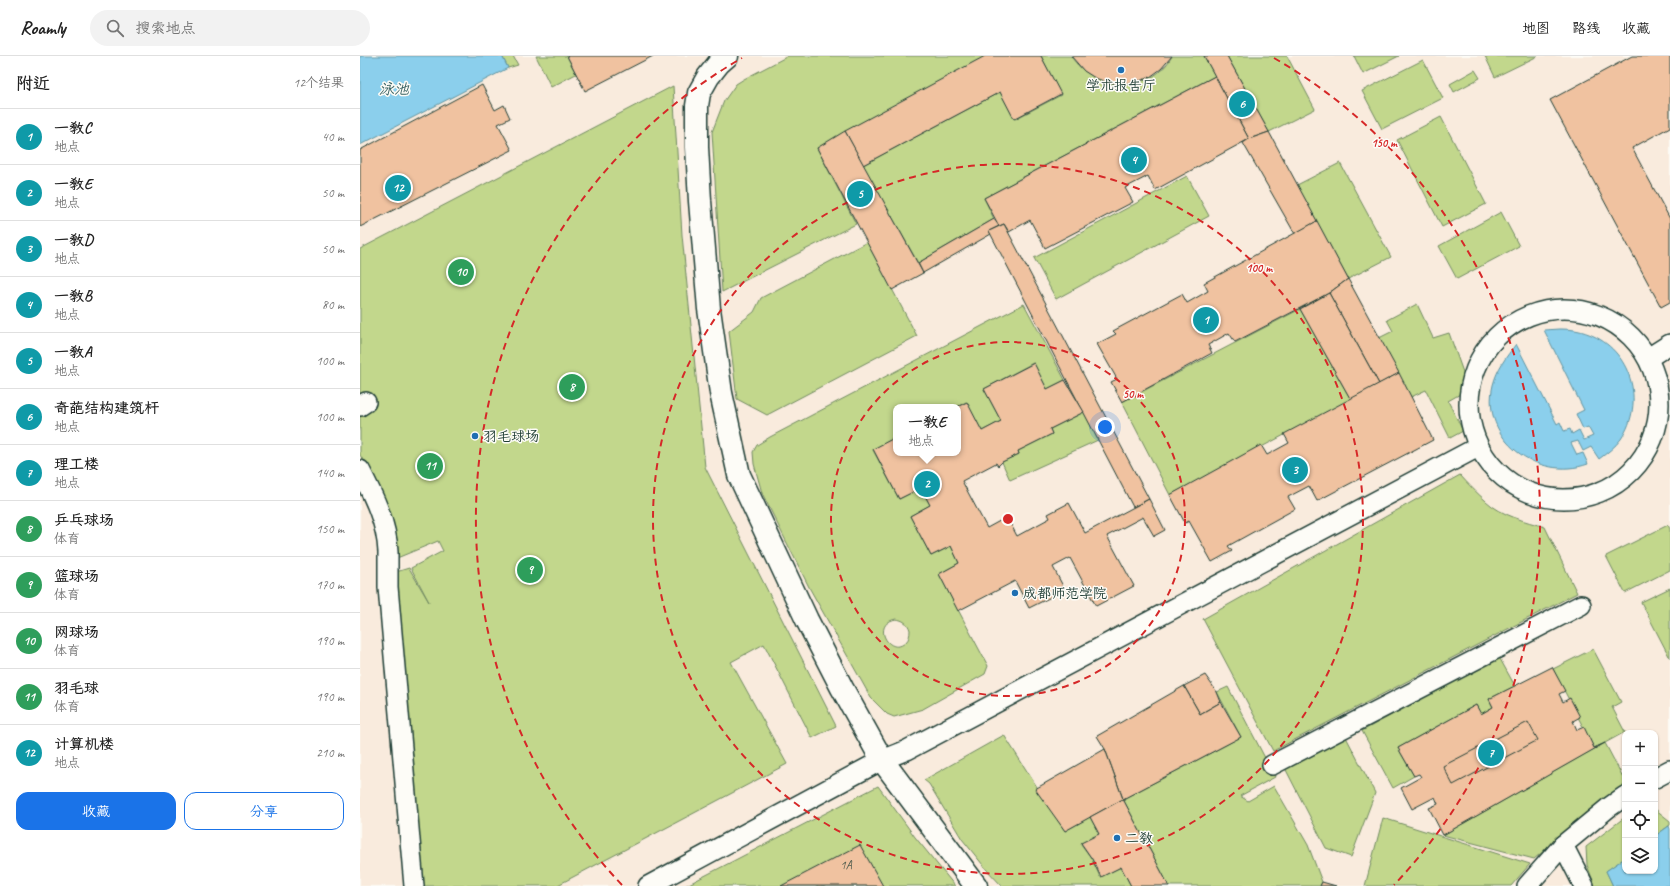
<!DOCTYPE html>
<html lang="zh">
<head>
<meta charset="utf-8">
<style>
  body { margin:0; font-family:Caveat,"LXGW WenKai TC",sans-serif; background:#f2f2f2; color:#222 }
  .controls { position:absolute; right:12px; bottom:12px; display:grid; overflow:hidden; border-radius:8px; box-shadow:0 1px 3px #0004 }
  .controls button { width:36px; height:36px; display:grid; place-items:center; padding:0; border:0; border-bottom:1px solid #e0e0e0; background:#fff; color:#222; font:20px sans-serif }
  .you { position:absolute; left:745px; top:371px; width:14px; height:14px; margin:-10px; border:3px solid #fff; border-radius:50%; background:#1a73e8; box-shadow:0 0 0 6px #1a73e833 }
  .badge { display:grid; place-items:center; width:26px; height:26px; border-radius:50%; background:#1a73e8; color:#fff; font-size:13px; font-weight:700 }
  .pin { position:absolute; translate:-50% -50%; border:2px solid #fff; box-shadow:0 1px 4px #0006 }
  .popup { position:absolute; left:533px; top:348px; width:68px; height:52px; box-sizing:border-box; display:grid; place-content:center; border-radius:8px; background:#fff; filter:drop-shadow(0 1px 3px #0005); font-size:13px; white-space:nowrap; color:#767676 }
  .popup b { font-size:15px; color:#222 }
  .popup::after { content:''; position:absolute; left:50%; top:100%; margin-left:-8px; border:8px solid transparent; border-top-color:#fff }
  .list { margin:0; padding:0; list-style:none }
  h2 { display:flex; justify-content:space-between; align-items:center; height:52px; margin:0; padding:0 16px; font-size:17px }
  h2 small { font-size:13px; font-weight:400; color:#767676 }
  .list li { display:grid; grid-template-columns:26px 1fr auto; gap:12px; align-items:center; box-sizing:border-box; height:56px; padding:0 16px; border-top:1px solid #e0e0e0 }
  .list b { display:block; font-size:15px; white-space:nowrap }
  .list p { margin:0; font-size:13px; white-space:nowrap; color:#767676 }
  .list em { font-size:13px; font-style:normal; color:#767676 }
  .actions { display:flex; gap:8px; padding:12px 16px }
  .actions a { flex:1; padding:9px 0; border:1px solid #1a73e8; border-radius:12px; text-align:center; font-size:14px; color:#1a73e8 }
  .actions .main { background:#1a73e8; color:#fff }
  .icon { flex:none; width:22px; height:22px; fill:none; stroke:currentColor; stroke-width:2; stroke-linecap:round; stroke-linejoin:round }
  .map { position:relative; flex:none; width:1310px; height:830px; overflow:hidden }
  header { display:flex; align-items:center; gap:24px; box-sizing:border-box; height:56px; padding:0 20px; background:#fff; border-bottom:1px solid #e0e0e0 }
  header strong { font-size:19px }
  nav { display:flex; gap:22px; margin-inline-start:auto; font-size:14px }
  .search { width:280px; height:36px; background:#f2f2f2; display:flex; align-items:center; gap:10px; box-sizing:border-box; padding:0 14px; border-radius:22px; color:#767676; font-size:15px }
  main { display:flex }
  aside { flex:1; background:#fff }
  .map>svg:first-child { display:block }
  .built { fill:#f9ebdd; fill-rule:evenodd }
  .green { fill:#c2d78c; stroke:#708a60; fill-rule:evenodd }
  .water { fill:#8bcfec; stroke:#6095a2 }
  .building { fill:#f0c2a0; stroke:#1f3d34 }
  .lines { fill:none; stroke-linecap:round; stroke-linejoin:round }
  .street-casing { stroke:#1f3d34; stroke-width:22 }
  .secondary-casing { stroke:#1f3d34; stroke-width:25 }
  .street { stroke:#fdfcf7; stroke-width:19 }
  .secondary { stroke:#fdfcf7; stroke-width:22 }
  .ring { fill:none; stroke:#d62828; stroke-width:2; stroke-dasharray:7 5 }
  .poi-dot { fill:#1f6fb2; stroke:#fdfcf7; stroke-width:1.5 }
  .labels { text-anchor:middle; stroke-width:3; stroke-linejoin:round; paint-order:stroke }
  .number-label { font-size:12px; fill:#535e4f }
  .poi-label { font-size:14px; fill:#1f3d34; stroke:#fdfcf7; text-anchor:start }
  .water-label { font-size:15px; font-style:italic; fill:#3a6262; stroke:#fdfcf7 }
  .centre { fill:#d62828; stroke:#fdfcf7; stroke-width:2 }
  .ring-label { font-size:12px; text-anchor:middle; font-weight:bold; fill:#d62828; stroke:#fdfcf7; stroke-width:3; stroke-linejoin:round; paint-order:stroke }
</style>
</head>
<body>
<header>
<strong>Roamly</strong>
<div class="search"><svg class="icon" aria-label="search" viewBox="0 0 24 24"><circle cx="10" cy="10" r="6"/><path d="M15 15l6 6"/></svg>搜索地点</div>
<nav><a>地图</a><a>路线</a><a>收藏</a></nav>
</header>
<main>
<aside>
<h2>附近<small>12个结果</small></h2>
<ul class="list">
<li><span class="badge" style="background:#0f9aa8">1</span><div><b>一教C</b><p>地点</p></div><em>40 m</em></li>
<li><span class="badge" style="background:#0f9aa8">2</span><div><b>一教E</b><p>地点</p></div><em>50 m</em></li>
<li><span class="badge" style="background:#0f9aa8">3</span><div><b>一教D</b><p>地点</p></div><em>50 m</em></li>
<li><span class="badge" style="background:#0f9aa8">4</span><div><b>一教B</b><p>地点</p></div><em>80 m</em></li>
<li><span class="badge" style="background:#0f9aa8">5</span><div><b>一教A</b><p>地点</p></div><em>100 m</em></li>
<li><span class="badge" style="background:#0f9aa8">6</span><div><b>奇葩结构建筑杆</b><p>地点</p></div><em>100 m</em></li>
<li><span class="badge" style="background:#0f9aa8">7</span><div><b>理工楼</b><p>地点</p></div><em>140 m</em></li>
<li><span class="badge" style="background:#2e9e5b">8</span><div><b>乒乓球场</b><p>体育</p></div><em>150 m</em></li>
<li><span class="badge" style="background:#2e9e5b">9</span><div><b>篮球场</b><p>体育</p></div><em>170 m</em></li>
<li><span class="badge" style="background:#2e9e5b">10</span><div><b>网球场</b><p>体育</p></div><em>190 m</em></li>
<li><span class="badge" style="background:#2e9e5b">11</span><div><b>羽毛球</b><p>体育</p></div><em>190 m</em></li>
<li><span class="badge" style="background:#0f9aa8">12</span><div><b>计算机楼</b><p>地点</p></div><em>210 m</em></li>
</ul>
<div class="actions"><a class="main">收藏</a><a>分享</a></div>
</aside>
<div class="map">
<svg width="1310" height="830" viewBox="0 0 1310 830">
  <rect width="100%" height="100%" fill="#fdfcf7"/>
  <filter id="ink" filterUnits="userSpaceOnUse"><feTurbulence type="fractalNoise" baseFrequency=".025" numOctaves="2"/><feDisplacementMap in="SourceGraphic" scale="8" xChannelSelector="R" yChannelSelector="G"/><feConvolveMatrix kernelMatrix="1 2 1 2 8 2 1 2 1" color-interpolation-filters="sRGB"/></filter>
  <g filter="url(#ink)">
    <!-- built -->
    <path class="built" d="M0 0H1310V830H0ZM536 351H598V397H536ZM1265 677H1295V815H1265Z"/>
    <!-- green -->
    <g class="green">
      <path d="M142 0H153L158 9 148 12Z"/>
      <path d="M176 0H207L216 18 191 31Z"/>
      <path d="M428 0H628L563 37 457 92 496 168 362 236 352 76 364 45 376 28 384 23Z"/>
      <path d="M681 0H711C732 35 792 39 812 0H844L855 20 624 142 634 163 558 207 503 109 640 36 655 63 701 39Z"/>
      <path d="M867 0H927L955 53 909 76Z"/>
      <path d="M994 0H1039L1003 18Z"/>
      <path d="M1125 0H1178L1135 21Z"/>
      <path d="M1063 4 1083 42 1022 73 1002 35Z"/>
      <path d="M1115 14 1120 22 1094 36 1090 28Z"/>
      <path d="M313 30 322 179 345 411 476 670 452 682 404 588 371 606 427 708 196 830H60L45 647 43 595 36 516 49 512 69 546 51 512 83 495 78 485 37 502 26 446 20 432 0 399V193Z"/>
      <path d="M1081 61 1126 148 1082 171 1037 84Z"/>
      <path d="M980 107 1031 201 988 223 937 129Z"/>
      <path d="M827 120 849 160 696 243 674 202Z"/>
      <path d="M1141 156 1159 190 1097 223 1079 190Z"/>
      <path d="M507 186 557 280 407 359 377 343 369 275 394 256 401 242Z"/>
      <path d="M664 248 705 324 687 333 673 307 624 333 641 365 622 375 606 346 597 351H536V381L513 394 539 443 561 432 570 449 550 460 571 500 591 490 599 507 579 518 628 610 625 618 563 653 534 661 527 658 511 642 450 533 402 437 394 408 393 396 397 389 410 381ZM536 563C543 564 548 567 550 574 550 579 549 583 546 586 530 602 510 568 536 563Z"/>
      <path d="M1057 248 1073 282 1089 277 1109 333 1088 345 1103 375 1090 382 1066 334 1051 341 1019 282 1033 275 1027 264Z"/>
      <path d="M940 253 991 344 810 439 762 346Z"/>
      <path d="M724 356 738 384 650 424 642 406 659 398 658 395 692 378 690 373Z"/>
      <path d="M1100 419C1108 428 1117 437 1126 445 1142 460 1165 465 1185 471L1217 537 913 695 843 563Z"/>
      <path d="M1308 469 1310 473V514L1265 537 1246 500Z"/>
      <path d="M1310 532V602L1281 546Z"/>
      <path d="M1233 593 1261 646 1252 651 1265 676 1245 687 1265 725V737L1217 768 1174 803 1083 779 1241 689 1234 692 1193 613Z"/>
      <path d="M1139 601 1155 630 1129 643 1133 651 1121 658 1116 649 1038 692 1054 720 1033 732 1002 675Z"/>
      <path d="M868 631 915 721 880 740 888 745 914 730 948 789 962 826 960 830H809L763 743 881 681 857 636Z"/>
      <path d="M644 679 705 775 730 761 739 778 721 788 732 803 740 821 761 811 771 830H642L627 814 602 783 569 728 564 724Z"/>
      <path d="M986 681 1015 737 991 801 966 792 925 712Z"/>
      <path d="M518 730 555 781 595 830H325Z"/>
      <path d="M1295 753 1310 765V769L1295 780Z"/>
      <path d="M1265 761V802L1246 815 1253 830H1235L1227 809 1226 791Z"/>
      <path d="M1023 762 1170 808 1151 830H1005Z"/>
    </g>
    <!-- water -->
    <g class="water">
      <path d="M0 0H142L148 12 0 89Z"/>
      <path d="M1199 273C1210 273 1219 274 1229 278 1271 294 1286 346 1261 383 1255 391 1247 397 1239 403L1231 391 1223 395 1218 385 1211 387 1217 399 1223 397 1228 408C1178 426 1120 383 1133 329 1137 313 1146 301 1156 288L1197 368 1200 366 1204 375 1210 373 1212 378 1219 374 1224 384 1233 380 1228 371 1223 373 1216 358 1224 354 1184 274Z"/>
      <path d="M1309 770 1310 773V830H1253L1246 815 1265 802V815H1295V780Z"/>
    </g>
    <!-- building -->
    <g class="building">
      <path d="M207 0H293L225 35Z"/>
      <path d="M625 0H681L701 38 654 63 640 36 503 109 485 75Z"/>
      <path d="M711 0H812L801 13 790 21 777 26 763 28 749 27 735 22 724 15Z"/>
      <path d="M844 0H867L909 76 889 83Z"/>
      <path d="M1272 0H1310V71L1272 92 1310 163V246L1301 251 1190 44Z"/>
      <path d="M855 20 889 83 795 134 788 120 765 132 773 146 685 192 670 164 649 176 644 168 639 170 624 142Z"/>
      <path d="M122 29 135 54 144 49 150 62 138 68 152 94 0 171V94Z"/>
      <path d="M485 75 563 217 532 234 457 92Z"/>
      <path d="M909 76 957 165 935 178 883 87 889 83Z"/>
      <path d="M634 163 639 170 629 175 631 178 563 217 558 207Z"/>
      <path d="M957 165 988 223 969 237 875 286 869 277 848 289 852 297 762 346 751 326 757 323 737 288 756 278 753 275 822 238 827 247 848 235 844 227Z"/>
      <path d="M644 168 789 443 773 451 629 175Z"/>
      <path d="M988 223 1039 317 1019 328 969 237Z"/>
      <path d="M969 237 1019 328 991 344 940 253Z"/>
      <path d="M674 307 687 333 705 324 724 356 690 373 692 378 658 395 659 398 642 406 638 410 636 407 602 425 627 472 647 461 657 480 690 462 688 458 709 447 725 477 789 443 805 474 794 480 783 461 747 480 774 530 736 550 710 502 693 511 705 534 669 552 655 525 598 555 579 518 599 507 591 490 571 500 550 460 570 449 561 432 539 443 513 393 536 381V397H598V351H597L607 346 622 375 641 365 624 333Z"/>
      <path d="M1039 317 1073 384 957 445 949 430 928 441 935 453 868 490 872 495 852 506 829 465 825 467 810 439 901 389 907 399 929 387 924 378Z"/>
      <path d="M1192 611 1205 635 1199 638 1203 646 1210 642 1220 661 1213 665 1217 674 1224 671 1234 692 1245 687 1083 779 1069 752 1078 748 1075 741 1052 753 1041 732 1061 721 1059 718 1054 720 1038 692 1116 649 1121 658 1133 651 1129 643Z"/>
      <path d="M845 619 857 636 861 646 840 658 824 630Z"/>
      <path d="M824 630 840 658 861 646 881 681 763 743 745 693 737 680Z"/>
      <path d="M1168 666 1178 684 1093 729 1083 710Z"/>
      <path d="M745 693 763 743 705 775 675 733Z"/>
      <path d="M763 743 809 830H771L761 811 741 821 732 803 721 787 739 778 730 761Z"/>
      <path d="M500 789 523 830H421Z"/>
      <path d="M962 826 976 830H960Z"/>
    </g>
    <g class="lines">
      <defs>
        <g id="street">
          <circle cx="1204" cy="348" r="95"/>
          <path d="M1288 302 1310 288"/>
          <path d="M0 350 6 346"/>
          <path d="M0 414C13 439 27 467 28 496 28 508 28 519 28 531L54 830"/>
          <path d="M912 709 1221 549"/>
          <path d="M1295 722 1310 714"/>
          <path d="M1203 789 1224 830"/>
          <path d="M288 830 522 704 547 694 1118 391"/>
          <path d="M1167 830 1203 789 1248 752 1265 740"/>
        </g>
        <path id="secondary" d="M367 0 359 7 348 21 339 37 337 50V91L340 145 349 253 361 337 379 419 447 564 482 632 522 704 616 830"/>
      </defs>
      <!-- street casing -->
      <use href="#street" class="street-casing"/>
      <!-- secondary casing -->
      <use href="#secondary" class="secondary-casing"/>
      <!-- street -->
      <use href="#street" class="street"/>
      <!-- secondary -->
      <use href="#secondary" class="secondary"/>
    </g>
  </g>
  <!-- distance rings -->
  <g class="ring">
    <circle cx="648" cy="463" r="177"/>
    <circle cx="648" cy="463" r="355"/>
    <path d="M262 829A532 532 0 0 1 382 2M914 2A532 532 0 0 1 1034 829"/>
  </g>
  <!-- markers -->
  <g class="poi-dot">
    <circle cx="761" cy="14" r="4"/>
    <circle cx="115" cy="380" r="4"/>
    <circle cx="655" cy="537" r="4"/>
    <circle cx="757" cy="782" r="4"/>
  </g>
  <g class="labels">
    <!-- number labels -->
    <g class="number-label">
      <text x="486" y="813">1A</text>
    </g>
    <!-- poi labels -->
    <g class="poi-label">
      <text x="761" y="34" text-anchor="middle">学术报告厅</text>
      <text x="123" y="385">羽毛球场</text>
      <text x="663" y="542">成都师范学院</text>
      <text x="765" y="787">二教</text>
    </g>
    <!-- water labels -->
    <g class="water-label">
      <text x="34" y="38">泳池</text>
    </g>
  </g>
  <circle cx="648" cy="463" r="6" class="centre"/>
  <g class="ring-label">
    <text x="1024" y="91">150 m</text>
    <text x="899" y="216">100 m</text>
    <text x="773" y="342">50 m</text>
  </g>
</svg>
<div class="controls">
<button>+</button>
<button>−</button>
<button><svg class="icon" aria-label="locate" viewBox="0 0 24 24"><circle cx="12" cy="12" r="6"/><path d="M12 2v4M12 18v4M2 12h4M18 12h4"/></svg></button>
<button><svg class="icon" aria-label="layers" viewBox="0 0 24 24"><path d="M12 4l9 5-9 5-9-5zM3 14l9 5 9-5"/></svg></button>
</div>
<div class="you"></div>
<div class="pin badge" style="left:846px;top:264px;background:#0f9aa8">1</div>
<div class="pin badge" style="left:567px;top:428px;background:#0f9aa8">2</div>
<div class="popup"><b>一教E</b>地点</div>
<div class="pin badge" style="left:935px;top:414px;background:#0f9aa8">3</div>
<div class="pin badge" style="left:774px;top:104px;background:#0f9aa8">4</div>
<div class="pin badge" style="left:500px;top:138px;background:#0f9aa8">5</div>
<div class="pin badge" style="left:882px;top:48px;background:#0f9aa8">6</div>
<div class="pin badge" style="left:1131px;top:697px;background:#0f9aa8">7</div>
<div class="pin badge" style="left:212px;top:331px;background:#2e9e5b">8</div>
<div class="pin badge" style="left:170px;top:514px;background:#2e9e5b">9</div>
<div class="pin badge" style="left:101px;top:216px;background:#2e9e5b">10</div>
<div class="pin badge" style="left:70px;top:410px;background:#2e9e5b">11</div>
<div class="pin badge" style="left:38px;top:132px;background:#0f9aa8">12</div>
</div>
</main>
</body>
</html>
